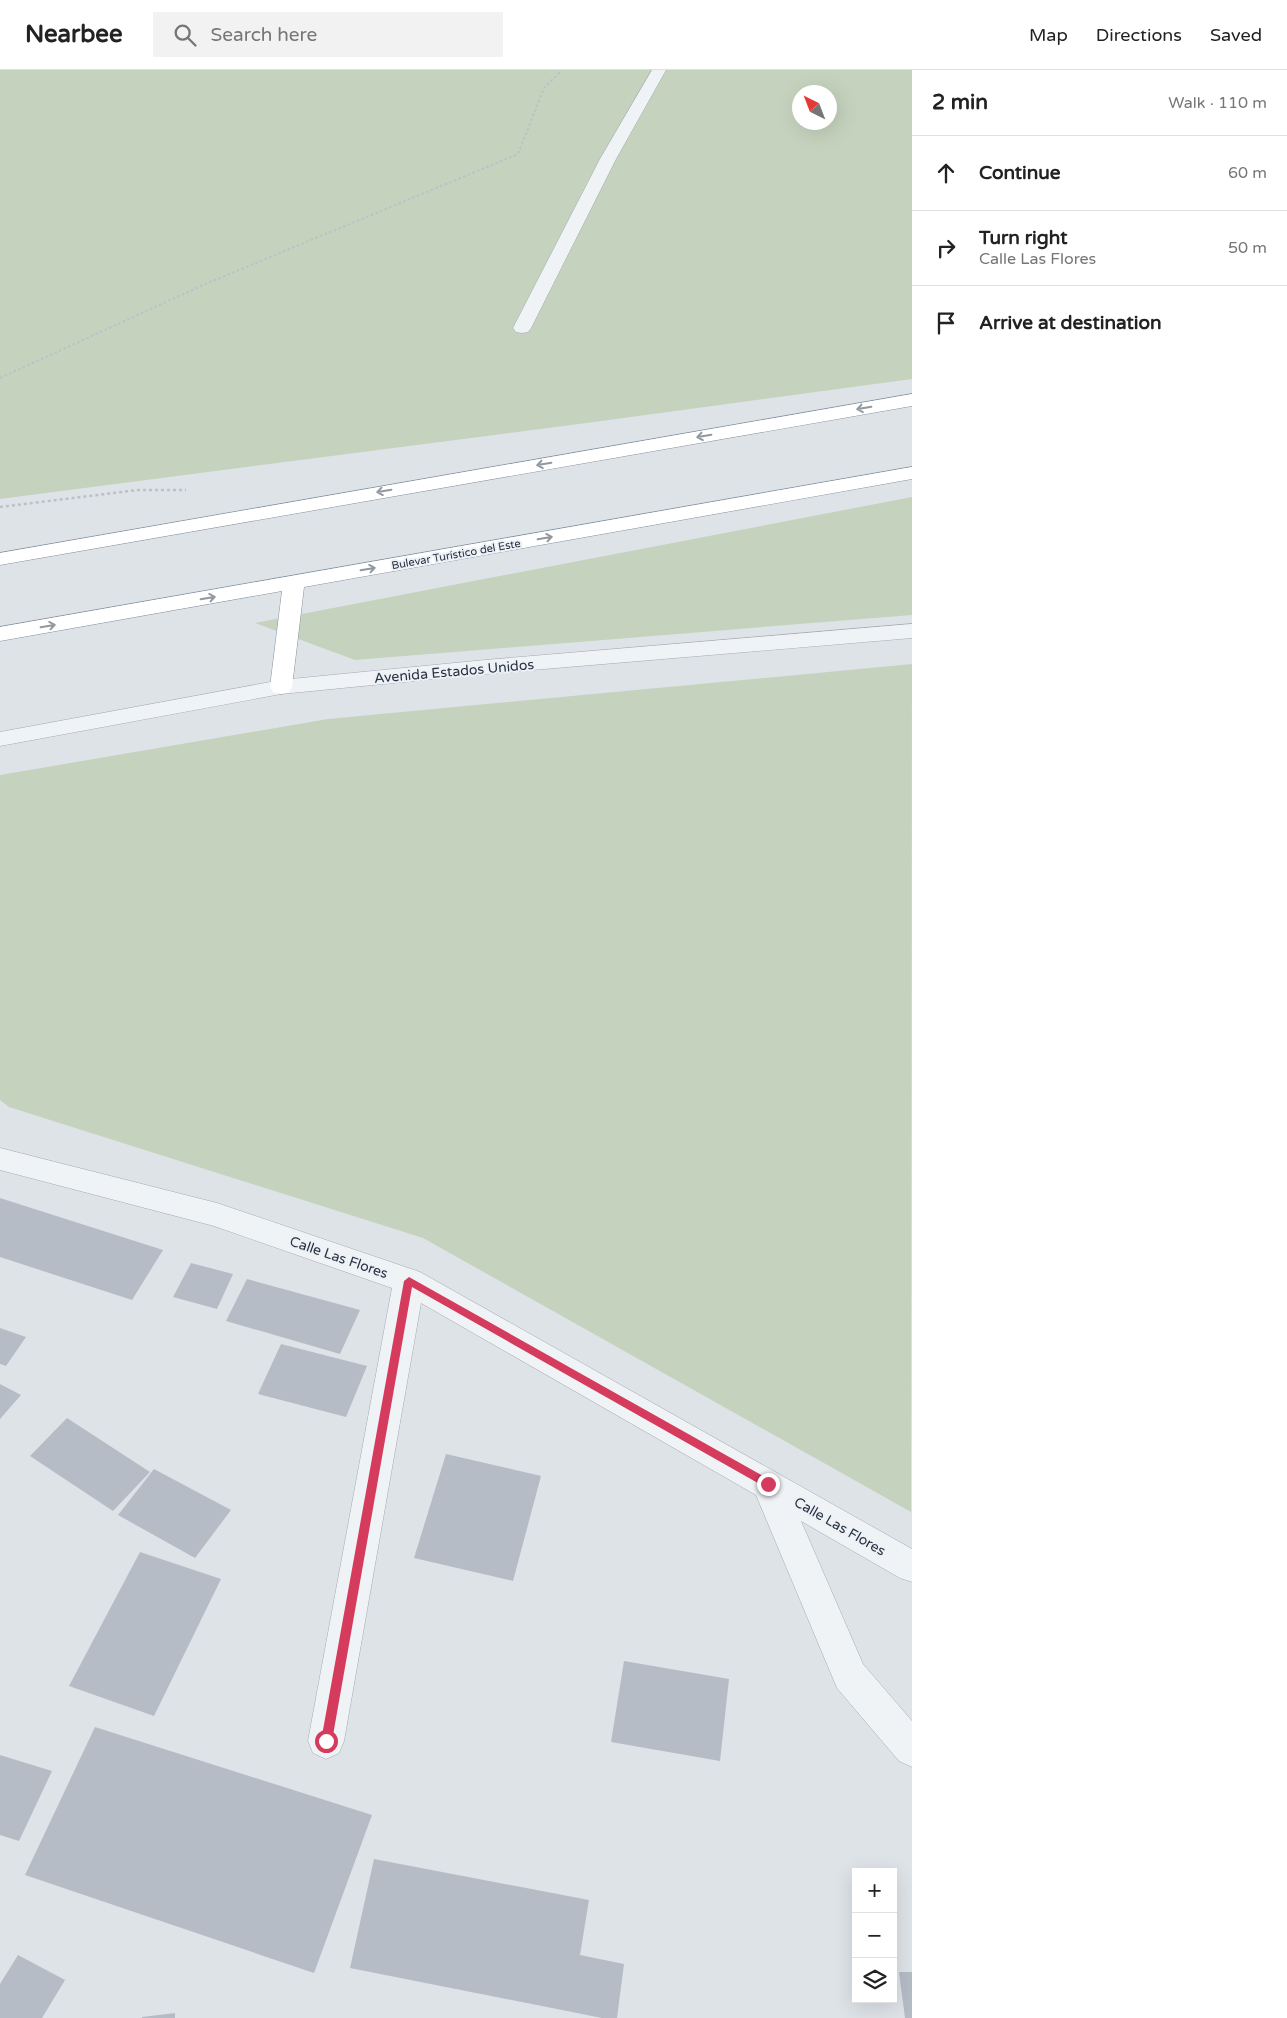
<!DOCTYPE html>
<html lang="en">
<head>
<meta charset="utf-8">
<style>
  body { margin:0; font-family:"Varela Round",sans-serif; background:#f2f2f2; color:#222 }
  .controls { position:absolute; right:15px; bottom:15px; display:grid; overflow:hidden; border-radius:0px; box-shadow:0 5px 20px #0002 }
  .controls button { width:45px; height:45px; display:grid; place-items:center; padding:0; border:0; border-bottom:1px solid #e0e0e0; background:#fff; color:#222; font:25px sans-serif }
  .compass { position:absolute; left:792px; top:15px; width:45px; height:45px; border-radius:50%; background:#fff; box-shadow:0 5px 20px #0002; rotate:318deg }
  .stop { position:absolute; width:15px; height:15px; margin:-11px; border:4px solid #d53b5d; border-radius:50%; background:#fff }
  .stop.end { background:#d53b5d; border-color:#fff; box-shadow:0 1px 5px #0008 }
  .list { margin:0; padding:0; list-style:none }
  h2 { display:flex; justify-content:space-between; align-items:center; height:65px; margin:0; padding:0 20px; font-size:21px }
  h2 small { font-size:16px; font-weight:400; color:#767676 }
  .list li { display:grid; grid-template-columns:32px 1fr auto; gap:15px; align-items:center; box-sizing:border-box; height:75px; padding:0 20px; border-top:1px solid #e0e0e0 }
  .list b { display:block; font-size:19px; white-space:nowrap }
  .list p { margin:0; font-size:16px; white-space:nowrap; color:#767676 }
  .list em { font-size:16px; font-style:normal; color:#767676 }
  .icon { flex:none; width:28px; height:28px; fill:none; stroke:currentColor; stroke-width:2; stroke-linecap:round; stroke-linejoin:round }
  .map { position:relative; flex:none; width:912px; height:1948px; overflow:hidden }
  header { display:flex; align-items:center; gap:30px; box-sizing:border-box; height:70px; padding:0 25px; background:#fff; border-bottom:1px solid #e0e0e0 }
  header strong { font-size:24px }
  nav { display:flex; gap:28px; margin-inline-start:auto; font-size:18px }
  .search { width:350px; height:45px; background:#f2f2f2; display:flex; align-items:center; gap:12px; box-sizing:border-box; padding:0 18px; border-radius:0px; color:#767676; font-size:19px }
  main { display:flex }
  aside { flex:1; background:#fff }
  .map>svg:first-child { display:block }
  .green { fill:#c5d3be; fill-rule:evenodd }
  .building { fill:#b5bcc5 }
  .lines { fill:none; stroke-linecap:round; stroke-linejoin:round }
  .minor-casing { stroke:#a3aab2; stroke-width:1 }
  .highway-casing { stroke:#8491a0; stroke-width:1 }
  .path-far1 { stroke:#bbc1c7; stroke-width:2; stroke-dasharray:2.5 2.5; stroke-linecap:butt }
  .path { stroke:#bbc1c7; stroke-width:2.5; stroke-dasharray:3 3; stroke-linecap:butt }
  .minor { fill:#f0f3f6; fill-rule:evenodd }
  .highway { fill:#fff; fill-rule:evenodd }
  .oneway { stroke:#9298a0 }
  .route { fill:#d53b5d }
  .labels { text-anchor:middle; stroke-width:4; stroke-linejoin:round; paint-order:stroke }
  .far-street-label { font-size:11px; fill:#263140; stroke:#edf1f6 }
  .street-label { font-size:14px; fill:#263140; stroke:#edf1f6 }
</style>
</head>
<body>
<header>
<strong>Nearbee</strong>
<div class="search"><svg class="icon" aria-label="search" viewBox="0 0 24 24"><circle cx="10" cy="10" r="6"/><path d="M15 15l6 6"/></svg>Search here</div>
<nav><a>Map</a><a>Directions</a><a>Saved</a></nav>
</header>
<main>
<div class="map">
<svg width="912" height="1948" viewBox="0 0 912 1948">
  <rect width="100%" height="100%" fill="#dee3e8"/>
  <!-- green -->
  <g class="green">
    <path d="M0 0H912V309L594 352 0 429ZM799 22H829V52H799Z"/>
    <path d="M912 427V545L355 590 255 553Z"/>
    <path d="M912 594 911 1442 423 1168 9 1037 0 1030V705L328 649Z"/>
  </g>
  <!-- building -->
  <g class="building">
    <path d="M0 1128 163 1180 132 1230 0 1187Z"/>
    <path d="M191 1193 233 1204 217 1239 173 1227Z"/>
    <path d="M247 1209 360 1240 340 1284 226 1251Z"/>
    <path d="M0 1258 26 1267 6 1296 0 1294Z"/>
    <path d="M281 1274 367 1296 346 1347 258 1324Z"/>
    <path d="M0 1314 21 1325 0 1349Z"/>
    <path d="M67 1348 150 1402 113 1441 30 1386Z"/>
    <path d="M446 1384 541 1406 513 1511 414 1488Z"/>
    <path d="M154 1399 231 1440 195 1488 118 1445Z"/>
    <path d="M140 1482 221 1509 154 1646 69 1616Z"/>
    <path d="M624 1591 729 1609 720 1691 611 1672Z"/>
    <path d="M95 1657 372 1745 314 1903 25 1805Z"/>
    <path d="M0 1685 52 1701 19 1771 0 1765Z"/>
    <path d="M374 1789 589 1830 580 1885 624 1894 617 1948H602L350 1898Z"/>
    <path d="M18 1885 65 1910 42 1948H0V1914Z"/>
    <path d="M899 1902H912V1948H905Z"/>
    <path d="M175 1943V1948H142V1947Z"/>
  </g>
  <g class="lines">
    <defs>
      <g id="minor">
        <path d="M652 0H666L616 89 531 258 528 262 522 263 516 262 513 258 600 89Z"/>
        <path d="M912 554V568L485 604 281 624 0 676V662L281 610 485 590Z"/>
        <path d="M0 1078 217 1133 420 1202 912 1479V1512L900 1508 801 1451 863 1594 912 1651V1697L899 1691 837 1618 756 1425 421 1233 344 1671 339 1683 326 1689 313 1683 308 1671 392 1218 214 1156 0 1100Z"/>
      </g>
      <g id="highway">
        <path d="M912 324V336L0 495V483Z"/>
        <path d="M912 397V409L304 517 292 617 289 622 281 624 273 622 270 617 282 521 0 571V557Z"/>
      </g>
    </defs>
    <!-- minor casing -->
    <use href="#minor" class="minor-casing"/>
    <!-- highway casing -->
    <use href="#highway" class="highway-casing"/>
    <!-- path-far1 -->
    <path class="path-far1" d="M0 308 203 215 518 84 544 18 562 0"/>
    <!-- path -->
    <path class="path" d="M0 437 138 420H186"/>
    <!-- minor -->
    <use href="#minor" class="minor"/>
    <!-- highway -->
    <use href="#highway" class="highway"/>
  </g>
  <!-- one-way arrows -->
  <defs><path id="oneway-shaft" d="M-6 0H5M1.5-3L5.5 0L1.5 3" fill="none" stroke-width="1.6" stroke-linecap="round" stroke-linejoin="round" transform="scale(1.25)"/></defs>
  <g class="oneway">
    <use href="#oneway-shaft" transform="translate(864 338) rotate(170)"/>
    <use href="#oneway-shaft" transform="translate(704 366) rotate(170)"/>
    <use href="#oneway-shaft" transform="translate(544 394) rotate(170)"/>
    <use href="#oneway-shaft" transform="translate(384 421) rotate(170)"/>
    <use href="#oneway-shaft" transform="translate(545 468) rotate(-10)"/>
    <use href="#oneway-shaft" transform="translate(368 499) rotate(-10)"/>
    <use href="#oneway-shaft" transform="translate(208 528) rotate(-10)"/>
    <use href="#oneway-shaft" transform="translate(48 556) rotate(-10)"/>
  </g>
  <!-- route -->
  <path class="route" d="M409 1207 772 1411 773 1414 768 1418 765 1417 412 1217 332 1671 330 1674 326 1676 322 1674 321 1671 404 1211Z"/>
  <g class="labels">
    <!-- far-street labels -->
    <g class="far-street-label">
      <text transform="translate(456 484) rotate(-10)" y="4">Bulevar Turístico del Este</text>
    </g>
    <!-- street labels -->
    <g class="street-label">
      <text transform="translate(454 601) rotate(-5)" y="5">Avenida Estados Unidos</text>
      <text transform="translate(339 1187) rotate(19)" y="5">Calle Las Flores</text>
      <text transform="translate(840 1456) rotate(30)" y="5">Calle Las Flores</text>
    </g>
  </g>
</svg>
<div class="controls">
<button>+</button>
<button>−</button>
<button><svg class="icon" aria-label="layers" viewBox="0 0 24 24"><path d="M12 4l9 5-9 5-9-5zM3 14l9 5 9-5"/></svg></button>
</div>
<svg class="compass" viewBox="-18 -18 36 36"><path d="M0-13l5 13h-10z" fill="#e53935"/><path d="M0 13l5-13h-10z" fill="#767676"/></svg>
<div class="stop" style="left:326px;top:1671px"></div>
<div class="stop end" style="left:768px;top:1414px"></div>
</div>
<aside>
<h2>2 min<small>Walk · 110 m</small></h2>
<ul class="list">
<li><svg class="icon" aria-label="ahead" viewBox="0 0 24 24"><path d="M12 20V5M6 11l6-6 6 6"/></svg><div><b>Continue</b></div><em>60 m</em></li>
<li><svg class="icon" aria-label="right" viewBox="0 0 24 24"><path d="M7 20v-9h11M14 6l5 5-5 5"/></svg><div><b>Turn right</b><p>Calle Las Flores</p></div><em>50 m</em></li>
<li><svg class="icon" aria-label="arrive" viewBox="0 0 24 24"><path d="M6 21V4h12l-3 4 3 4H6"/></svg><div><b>Arrive at destination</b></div></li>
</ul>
</aside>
</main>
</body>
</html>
